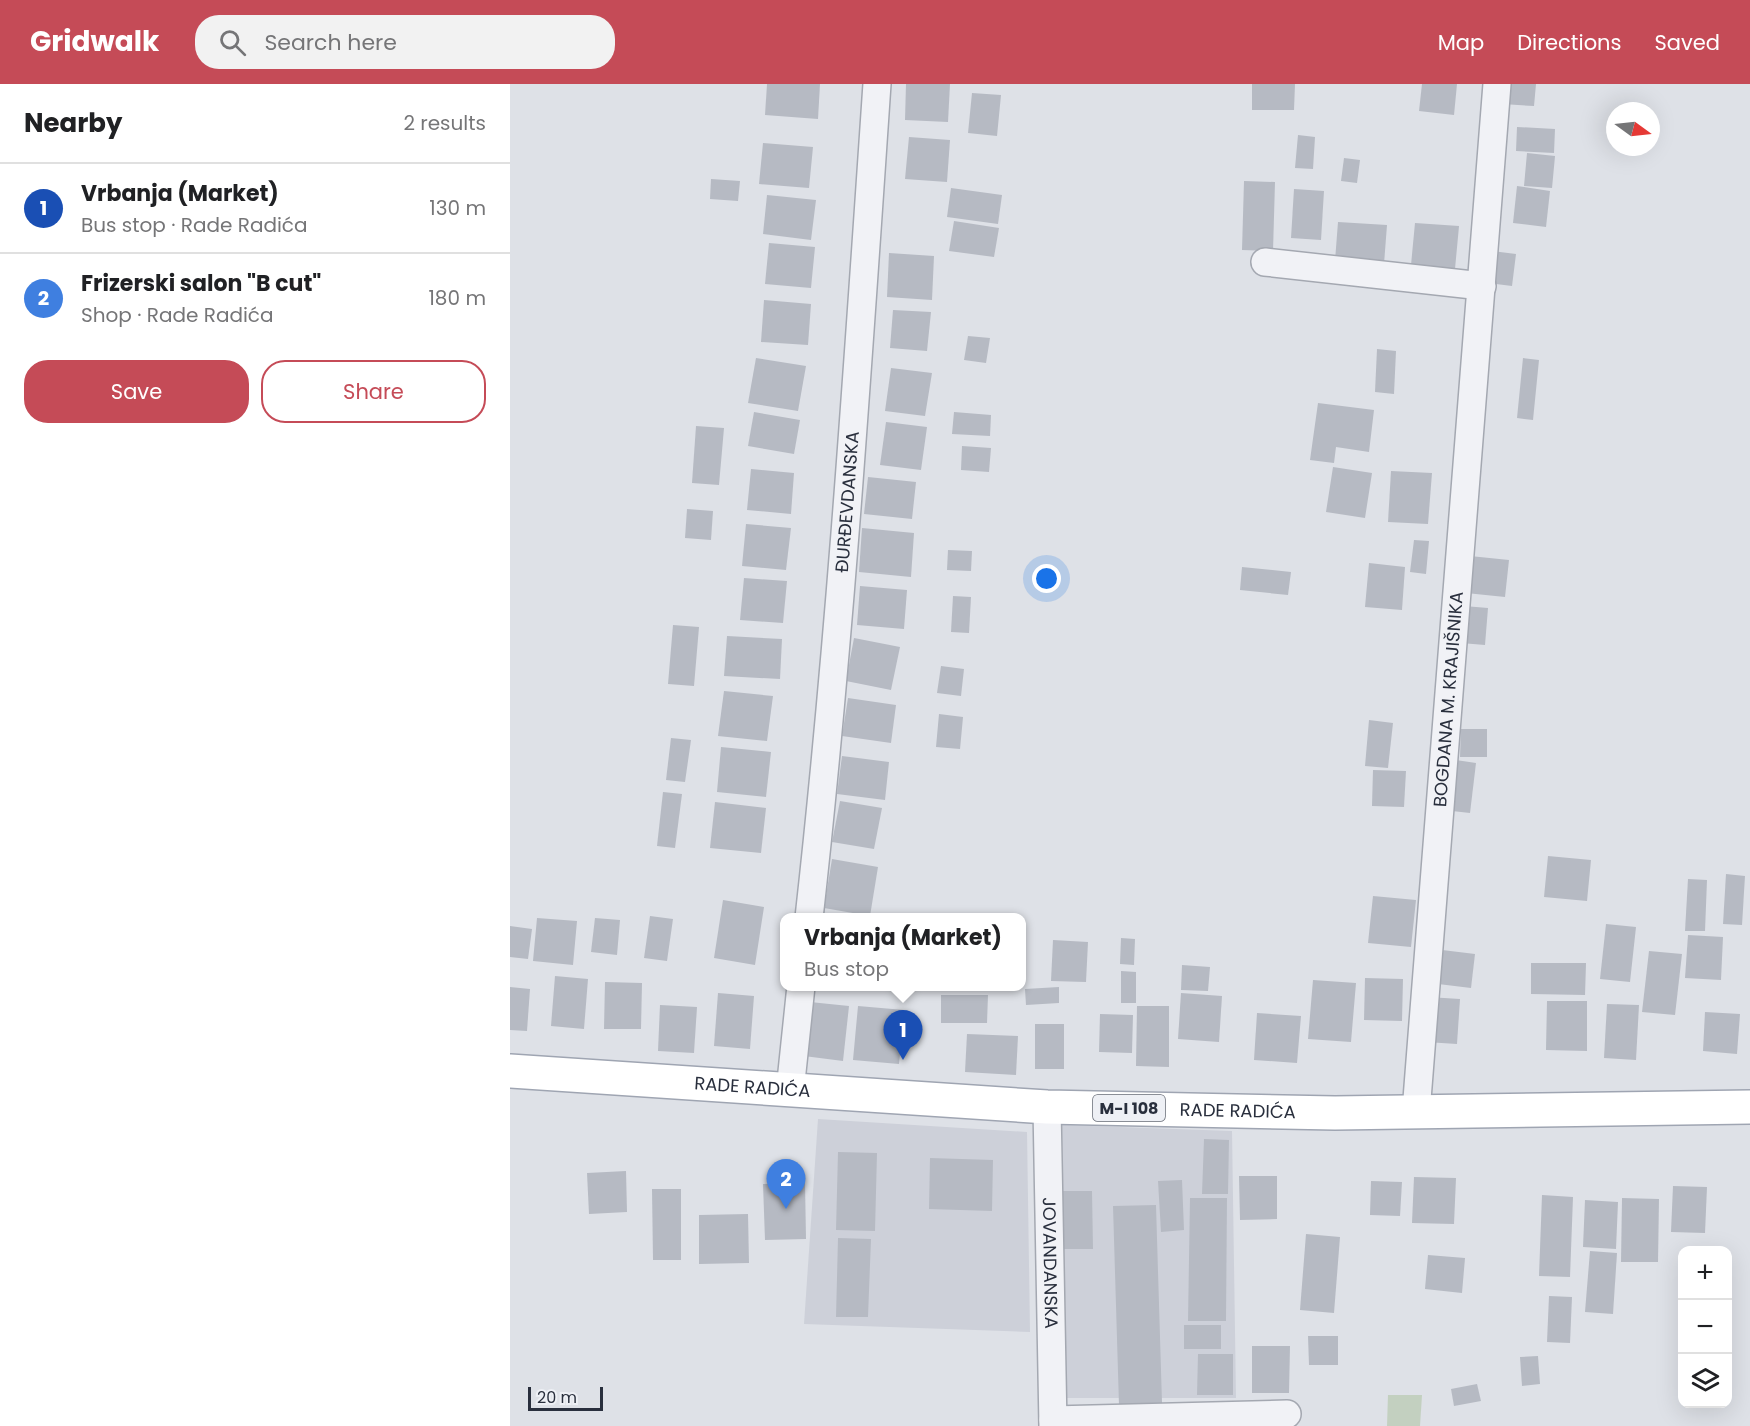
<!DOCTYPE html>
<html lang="en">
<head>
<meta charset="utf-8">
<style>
  body { margin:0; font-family:Poppins,sans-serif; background:#f2f2f2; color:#202124 }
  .controls { position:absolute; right:18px; bottom:18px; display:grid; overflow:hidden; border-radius:12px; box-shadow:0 6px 24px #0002 }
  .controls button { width:54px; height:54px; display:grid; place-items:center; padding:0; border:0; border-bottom:2px solid #e0e0e0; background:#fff; color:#202124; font:30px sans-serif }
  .compass { position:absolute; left:1096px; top:18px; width:54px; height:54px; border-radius:50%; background:#fff; box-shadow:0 6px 24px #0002; rotate:105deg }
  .scale { position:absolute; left:18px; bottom:15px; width:75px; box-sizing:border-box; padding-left:6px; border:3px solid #292f3d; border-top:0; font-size:16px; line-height:21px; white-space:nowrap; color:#292f3d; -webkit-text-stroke:4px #eef0f5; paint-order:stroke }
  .you { position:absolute; left:537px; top:495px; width:21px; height:21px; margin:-15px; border:4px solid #fff; border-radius:50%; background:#1a73e8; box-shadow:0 0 0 9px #1a73e833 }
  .badge { display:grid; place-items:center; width:39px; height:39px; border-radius:50%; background:#c54b57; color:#fff; font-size:20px; font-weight:700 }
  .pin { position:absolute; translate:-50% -50px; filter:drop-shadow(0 2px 3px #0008) }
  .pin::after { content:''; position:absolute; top:32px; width:21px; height:18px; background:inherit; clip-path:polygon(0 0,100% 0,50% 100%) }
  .popup { position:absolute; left:270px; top:829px; width:246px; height:78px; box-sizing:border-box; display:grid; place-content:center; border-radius:12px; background:#fff; filter:drop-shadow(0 2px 4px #0005); font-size:20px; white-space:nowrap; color:#757577 }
  .popup b { font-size:22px; color:#202124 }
  .popup::after { content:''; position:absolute; left:50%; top:100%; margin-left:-12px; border:12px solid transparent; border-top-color:#fff }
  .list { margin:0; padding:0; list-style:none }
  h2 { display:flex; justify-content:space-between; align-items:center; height:78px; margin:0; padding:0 24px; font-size:26px }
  h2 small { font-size:20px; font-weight:400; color:#757577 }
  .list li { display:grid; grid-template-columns:39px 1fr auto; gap:18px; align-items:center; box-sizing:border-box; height:90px; padding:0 24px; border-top:2px solid #e0e0e0 }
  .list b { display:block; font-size:22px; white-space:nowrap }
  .list p { margin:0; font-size:20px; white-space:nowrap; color:#757577 }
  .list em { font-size:20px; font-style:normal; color:#757577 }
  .actions { display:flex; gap:12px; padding:18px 24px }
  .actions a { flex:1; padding:14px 0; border:2px solid #c54b57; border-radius:24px; text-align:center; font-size:21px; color:#c54b57 }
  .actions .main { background:#c54b57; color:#fff }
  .icon { flex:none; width:33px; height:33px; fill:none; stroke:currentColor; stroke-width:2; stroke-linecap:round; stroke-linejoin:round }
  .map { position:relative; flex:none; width:1240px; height:1342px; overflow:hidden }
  header { display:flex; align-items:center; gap:36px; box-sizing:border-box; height:84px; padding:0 30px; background:#c54b57; color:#fff }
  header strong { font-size:28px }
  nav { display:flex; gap:33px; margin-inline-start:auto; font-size:21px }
  .search { width:420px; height:54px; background:#f2f2f2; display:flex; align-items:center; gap:15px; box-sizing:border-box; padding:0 21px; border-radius:24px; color:#757577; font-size:22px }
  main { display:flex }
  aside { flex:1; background:#fff }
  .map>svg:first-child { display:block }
  .built { fill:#cdd0d9 }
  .green { fill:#c3d0c0 }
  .building { fill:#b6bac3 }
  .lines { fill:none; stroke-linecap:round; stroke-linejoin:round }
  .minor-casing { stroke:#a4a8b1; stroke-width:30 }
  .major-casing { stroke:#9fa5b2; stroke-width:36 }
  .minor { stroke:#f1f2f6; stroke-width:27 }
  .major { stroke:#fff; stroke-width:33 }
  .labels { text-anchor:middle; stroke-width:4.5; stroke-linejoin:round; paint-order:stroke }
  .shield { fill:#eef0f5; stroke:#646974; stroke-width:1.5 }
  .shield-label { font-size:16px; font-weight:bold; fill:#292f3d }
  .street-label { font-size:18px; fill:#292f3d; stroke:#eef0f5 }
</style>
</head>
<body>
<header>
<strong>Gridwalk</strong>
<div class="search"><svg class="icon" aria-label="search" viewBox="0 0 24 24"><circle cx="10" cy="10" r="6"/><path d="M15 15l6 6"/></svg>Search here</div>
<nav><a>Map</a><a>Directions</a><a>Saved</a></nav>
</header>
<main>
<aside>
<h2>Nearby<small>2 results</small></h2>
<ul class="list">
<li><span class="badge" style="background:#1a4fb4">1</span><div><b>Vrbanja (Market)</b><p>Bus stop · Rade Radića</p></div><em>130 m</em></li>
<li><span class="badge" style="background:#3f7fe0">2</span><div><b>Frizerski salon &quot;B cut&quot;</b><p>Shop · Rade Radića</p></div><em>180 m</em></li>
</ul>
<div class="actions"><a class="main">Save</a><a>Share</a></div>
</aside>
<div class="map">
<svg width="1240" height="1342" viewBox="0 0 1240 1342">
  <rect width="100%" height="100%" fill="#dee1e7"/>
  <!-- built -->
  <g class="built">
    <path d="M308 1035 517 1048 520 1248 294 1240Z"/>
    <path d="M552 1041 722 1047 726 1314H554Z"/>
  </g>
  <!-- green -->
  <path class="green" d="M878 1311H912L910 1342H877Z"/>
  <!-- building -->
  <g class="building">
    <path d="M257 0H310L308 35 255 31Z"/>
    <path d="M396 0H440L438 38 395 36Z"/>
    <path d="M742 0H785L784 26H742Z"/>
    <path d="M912 0H947L944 31 909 27Z"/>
    <path d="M994 0H1026L1024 22 992 20Z"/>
    <path d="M462 9 491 11 487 52 458 49Z"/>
    <path d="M1007 43 1045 45 1044 69 1006 67Z"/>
    <path d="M788 51 805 53 803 85 785 84Z"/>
    <path d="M399 53 440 56 437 98 395 95Z"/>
    <path d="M253 59 303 63 299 104 249 100Z"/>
    <path d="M1017 69 1045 72 1042 104 1014 102Z"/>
    <path d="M834 74 850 76 847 99 831 97Z"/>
    <path d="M201 95 230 97 228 117 200 115Z"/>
    <path d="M734 97 765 98 763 167 732 166Z"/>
    <path d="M1007 102 1040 107 1036 143 1003 139Z"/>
    <path d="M441 104 492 111 488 140 437 133Z"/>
    <path d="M784 105 814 107 811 156 781 154Z"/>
    <path d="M257 111 306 116 301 156 253 150Z"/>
    <path d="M444 137 489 144 484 173 439 167Z"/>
    <path d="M828 138 877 141 874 180 825 177Z"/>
    <path d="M905 139 949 142 945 185 901 181Z"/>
    <path d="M259 159 305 163 301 204 255 200Z"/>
    <path d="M982 167 1006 170 1002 202 978 199Z"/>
    <path d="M379 169 424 172 422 216 377 213Z"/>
    <path d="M254 216 301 220 298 261 251 258Z"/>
    <path d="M383 226 421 228 417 267 380 264Z"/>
    <path d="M458 252 480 254 476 279 454 276Z"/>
    <path d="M867 265 886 267 884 310 865 308Z"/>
    <path d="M246 274 296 282 288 327 238 319Z"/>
    <path d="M1013 274 1029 276 1023 336 1007 334Z"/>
    <path d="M381 284 422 289 415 332 375 327Z"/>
    <path d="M808 319 864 326 859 368 826 363 824 379 800 376Z"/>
    <path d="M244 328 290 336 284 370 238 362Z"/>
    <path d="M444 328 481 331 480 352 442 350Z"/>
    <path d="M376 338 417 343 411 386 370 381Z"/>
    <path d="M186 342 214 344 209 401 182 399Z"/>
    <path d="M452 362 481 364 479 388 451 386Z"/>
    <path d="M823 383 862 389 855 434 816 428Z"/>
    <path d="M241 385 284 389 281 430 237 426Z"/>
    <path d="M881 387 922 389 918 440 878 438Z"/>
    <path d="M358 393 406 398 402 435 354 430Z"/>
    <path d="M177 425 203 427 201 456 175 454Z"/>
    <path d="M236 440 281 444 276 486 232 482Z"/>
    <path d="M352 444 404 449 401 493 349 488Z"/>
    <path d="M904 456 919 457 916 490 900 488Z"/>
    <path d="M438 466 462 467 461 487 437 486Z"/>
    <path d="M960 472 999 476 995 513 956 509Z"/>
    <path d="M859 479 895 483 892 526 855 523Z"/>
    <path d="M732 483 781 488 778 511 730 506Z"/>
    <path d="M234 494 277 497 273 539 230 536Z"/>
    <path d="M350 502 397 506 394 545 347 541Z"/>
    <path d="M443 512 461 513 459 549 441 548Z"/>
    <path d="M954 522 978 524 975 561 951 559Z"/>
    <path d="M163 541 189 543 184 602 158 600Z"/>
    <path d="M217 552 272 555 270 595 214 592Z"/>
    <path d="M344 554 390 563 381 606 336 597Z"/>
    <path d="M431 582 454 585 451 612 427 609Z"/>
    <path d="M214 607 263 612 257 657 208 652Z"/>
    <path d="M338 614 386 621 381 659 332 652Z"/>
    <path d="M429 630 453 633 450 665 426 663Z"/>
    <path d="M859 636 883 639 878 684 855 682Z"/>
    <path d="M951 645H977V673H950Z"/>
    <path d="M161 654 181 656 175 698 156 696Z"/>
    <path d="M211 663 261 668 256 713 207 708Z"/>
    <path d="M332 672 379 678 375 716 327 710Z"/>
    <path d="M939 675 966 679 960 729 933 726Z"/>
    <path d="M863 686 896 687 894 723 862 722Z"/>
    <path d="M153 708 172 710 165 764 147 762Z"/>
    <path d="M330 717 372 724 364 765 322 758Z"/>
    <path d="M205 718 256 724 251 769 200 764Z"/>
    <path d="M1038 772 1081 776 1077 817 1034 813Z"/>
    <path d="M322 775 368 783 360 832 314 824Z"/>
    <path d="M1216 790 1235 792 1232 841 1213 840Z"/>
    <path d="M1178 795 1197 796 1195 847H1175Z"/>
    <path d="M863 812 906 816 901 863 858 859Z"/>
    <path d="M213 816 254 823 245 881 204 874Z"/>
    <path d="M140 832 163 835 157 877 134 874Z"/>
    <path d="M27 834 67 837 63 881 23 877Z"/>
    <path d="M85 834 110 836 107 871 81 868Z"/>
    <path d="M1096 840 1126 843 1120 898 1090 895Z"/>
    <path d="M0 842 22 845 18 875 0 873Z"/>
    <path d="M1178 851 1213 853 1211 896 1175 894Z"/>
    <path d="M611 854 625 855 624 881 610 880Z"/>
    <path d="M543 856 578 858 576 898 541 897Z"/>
    <path d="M924 865 965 870 961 904 920 899Z"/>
    <path d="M1139 867 1172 870 1165 931 1132 928Z"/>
    <path d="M1021 879H1076L1075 911 1021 910Z"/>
    <path d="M672 881 700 883 698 907 671 906Z"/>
    <path d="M611 887 626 888V919H611Z"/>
    <path d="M45 892 78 895 74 945 41 942Z"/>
    <path d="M855 894 893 895 892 937 854 936Z"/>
    <path d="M803 896 846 899 841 958 798 955Z"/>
    <path d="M95 898 132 899 131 945H94Z"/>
    <path d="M0 903 20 905 17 947 0 946Z"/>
    <path d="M549 903V919L516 921 515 905Z"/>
    <path d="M208 909 244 912 240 965 204 962Z"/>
    <path d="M671 909 712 912 709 958 668 955Z"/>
    <path d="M431 911H478L477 939H431Z"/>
    <path d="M918 913 950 915 947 960 916 958Z"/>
    <path d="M1037 917H1077V967L1036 966Z"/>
    <path d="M300 918 339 922 333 977 294 972Z"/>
    <path d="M1097 920 1129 921 1126 976 1094 974Z"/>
    <path d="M150 921 187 923 184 969 148 967Z"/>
    <path d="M348 922 394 926 389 980 343 976Z"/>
    <path d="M627 922H659V983L626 982Z"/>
    <path d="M1195 928 1230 930 1227 970 1193 967Z"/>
    <path d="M747 929 791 932 787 979 744 976Z"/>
    <path d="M590 930 623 931 622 969 589 968Z"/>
    <rect x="525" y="940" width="29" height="45"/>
    <path d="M457 950 508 952 506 991 455 988Z"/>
    <path d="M694 1055 719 1056 718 1110H692Z"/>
    <path d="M328 1068 367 1069 365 1147 326 1146Z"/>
    <path d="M420 1074 483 1076 482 1127 419 1125Z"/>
    <path d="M116 1087 117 1128 79 1130 77 1089Z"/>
    <path d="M729 1092H767V1135L730 1136Z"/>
    <path d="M904 1093 946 1094 944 1140 902 1139Z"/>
    <path d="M672 1096 674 1146 651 1148 648 1097Z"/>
    <path d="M861 1097 892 1098 890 1132 860 1131Z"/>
    <path d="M295 1099 296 1155 255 1156 253 1100Z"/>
    <path d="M1163 1102 1197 1103 1195 1149 1161 1148Z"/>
    <path d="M142 1105H171V1176H143Z"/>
    <path d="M544 1107H582L583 1165H545Z"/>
    <path d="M1032 1111 1063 1113 1060 1193 1029 1192Z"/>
    <path d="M680 1114H717L716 1237H678Z"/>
    <path d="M1112 1114 1149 1115 1148 1178H1111Z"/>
    <path d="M1075 1116 1108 1118 1106 1165 1073 1163Z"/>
    <path d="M646 1121 652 1319 609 1321 603 1122Z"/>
    <path d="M238 1130 239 1179 189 1180V1131Z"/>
    <path d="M796 1150 830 1153 824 1229 790 1226Z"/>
    <path d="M328 1154 361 1155 358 1233H326Z"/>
    <path d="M1080 1167 1107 1169 1103 1230 1075 1228Z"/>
    <path d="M918 1171 955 1174 952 1209 915 1205Z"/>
    <path d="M1039 1212 1062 1213 1060 1259 1037 1258Z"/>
    <rect x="674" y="1241" width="37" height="24"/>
    <path d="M798 1252H828V1281H799Z"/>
    <path d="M742 1262H780L779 1309H742Z"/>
    <path d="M688 1270H723V1311H687Z"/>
    <path d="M1028 1272 1030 1300 1012 1302 1010 1273Z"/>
    <path d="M967 1300 971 1317 944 1322 941 1305Z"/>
  </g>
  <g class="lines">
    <defs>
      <g id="minor">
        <path d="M755 178 972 202"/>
        <path id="s1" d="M299 834C330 557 348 278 367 0"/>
        <path d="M280 1007 291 902"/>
        <path id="s2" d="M537 1023 543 1342"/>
        <path id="s3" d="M906 1028 987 0"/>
        <path d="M543 1336 777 1330"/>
      </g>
      <g id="major">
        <path id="s4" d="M0 987 537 1023 825 1029 1240 1023"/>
      </g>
    </defs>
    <!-- minor casing -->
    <use href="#minor" class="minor-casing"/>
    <!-- major casing -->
    <use href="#major" class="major-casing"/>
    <!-- minor -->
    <use href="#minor" class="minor"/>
    <!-- major -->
    <use href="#major" class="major"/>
  </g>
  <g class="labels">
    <!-- shield labels -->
    <rect class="shield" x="583" y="1011" width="72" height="26" rx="4.5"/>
    <g class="shield-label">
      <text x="619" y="1030">M-I 108</text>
    </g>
    <!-- street labels -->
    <g class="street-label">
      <text dy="6" stroke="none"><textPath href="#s1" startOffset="418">ĐURĐEVDANSKA</textPath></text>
      <text dy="6" stroke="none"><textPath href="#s3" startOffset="414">BOGDANA M. KRAJIŠNIKA</textPath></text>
      <text dy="6" stroke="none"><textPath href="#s4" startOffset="243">RADE RADIĆA</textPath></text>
      <text dy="6" stroke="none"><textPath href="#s4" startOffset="729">RADE RADIĆA</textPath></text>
      <text dy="6" stroke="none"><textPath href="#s2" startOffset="156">JOVANDANSKA</textPath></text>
    </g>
  </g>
</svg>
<div class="controls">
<button>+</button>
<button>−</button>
<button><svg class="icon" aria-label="layers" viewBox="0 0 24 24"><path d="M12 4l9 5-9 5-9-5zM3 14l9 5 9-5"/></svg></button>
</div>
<svg class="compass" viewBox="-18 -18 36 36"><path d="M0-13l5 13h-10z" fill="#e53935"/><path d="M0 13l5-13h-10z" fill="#757577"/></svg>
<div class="scale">20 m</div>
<div class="you"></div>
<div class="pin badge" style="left:393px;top:976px;background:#1a4fb4">1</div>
<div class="popup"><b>Vrbanja (Market)</b>Bus stop</div>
<div class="pin badge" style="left:276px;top:1125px;background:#3f7fe0">2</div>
</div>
</main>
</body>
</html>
